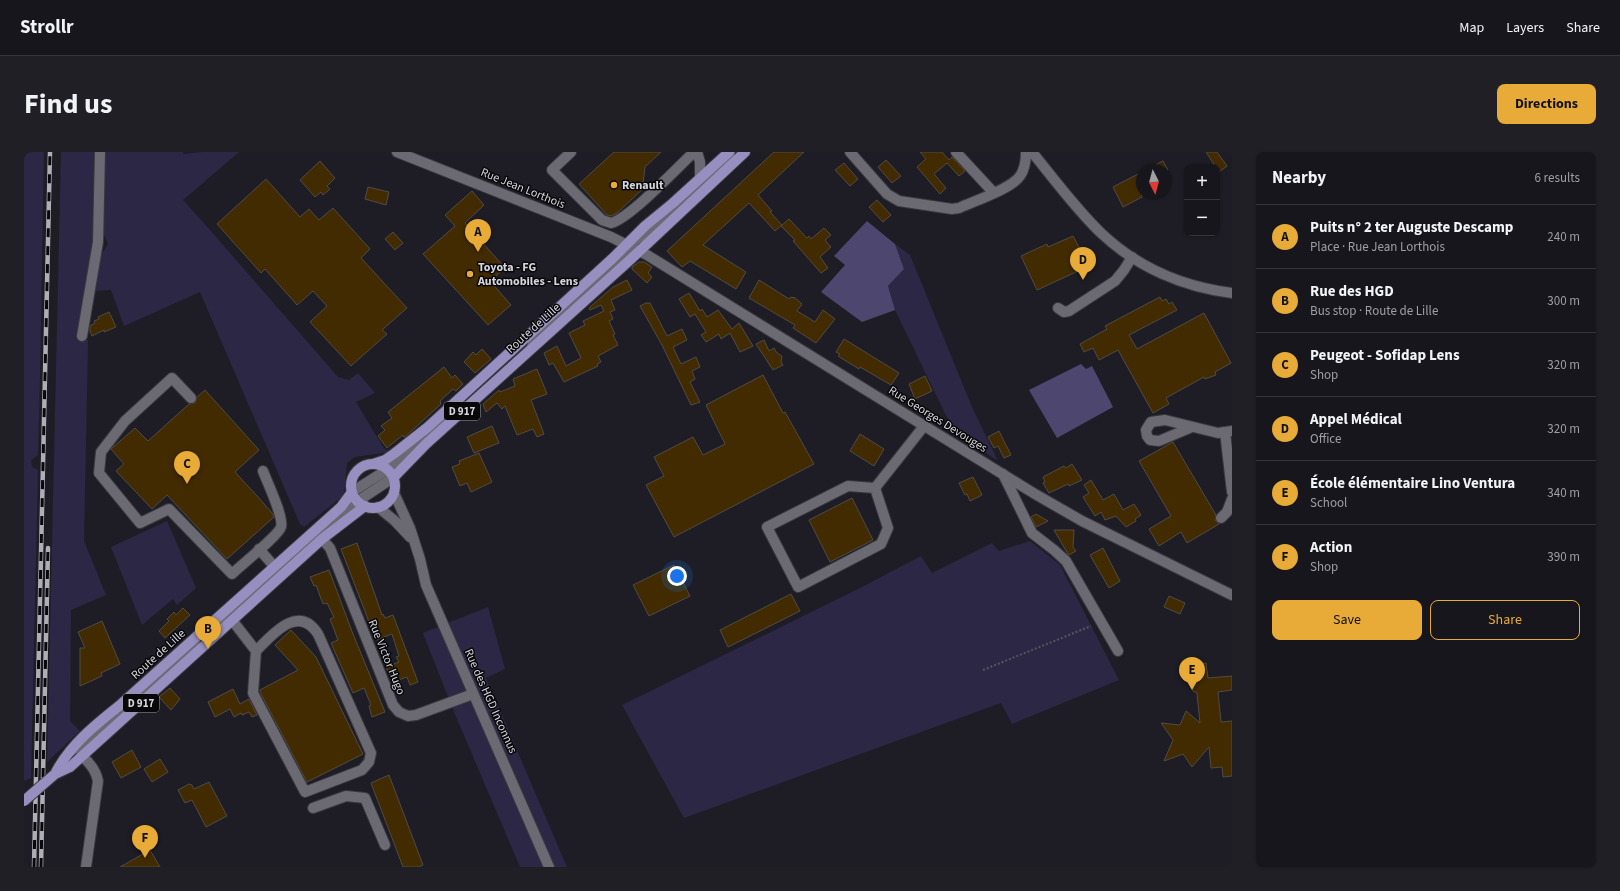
<!DOCTYPE html>
<html lang="en">
<head>
<meta charset="utf-8">
<style>
  body { margin:0; font-family:"Source Sans 3",sans-serif; background:#1f1f25; color:#f1f3f6 }
  .controls { position:absolute; right:12px; top:12px; display:grid; overflow:hidden; border-radius:8px; box-shadow:0 1px 3px #0004 }
  .controls button { width:36px; height:36px; display:grid; place-items:center; padding:0; border:0; border-bottom:1px solid #35353b; background:#16161c; color:#f1f3f6; font:20px sans-serif }
  .compass { position:absolute; left:1112px; top:12px; width:36px; height:36px; border-radius:50%; background:#16161c; box-shadow:0 1px 3px #0004; rotate:174deg }
  .you { position:absolute; left:653px; top:424px; width:14px; height:14px; margin:-10px; border:3px solid #fff; border-radius:50%; background:#1a73e8; box-shadow:0 0 0 6px #1a73e833 }
  .badge { display:grid; place-items:center; width:26px; height:26px; border-radius:50%; background:#e8ab37; color:#111; font-size:13px; font-weight:700 }
  .pin { position:absolute; translate:-50% -33px; filter:drop-shadow(0 1px 2px #0008) }
  .pin::after { content:''; position:absolute; top:21px; width:14px; height:12px; background:inherit; clip-path:polygon(0 0,100% 0,50% 100%) }
  .list { margin:0; padding:0; list-style:none }
  h2 { display:flex; justify-content:space-between; align-items:center; height:52px; margin:0; padding:0 16px; font-size:17px }
  h2 small { font-size:13px; font-weight:400; color:#9e9fa3 }
  .list li { display:grid; grid-template-columns:26px 1fr auto; gap:12px; align-items:center; box-sizing:border-box; height:64px; padding:0 16px; border-top:1px solid #35353b }
  .list b { display:block; font-size:15px; white-space:nowrap }
  .list p { margin:0; font-size:13px; white-space:nowrap; color:#9e9fa3 }
  .list em { font-size:13px; font-style:normal; color:#9e9fa3 }
  .actions { display:flex; gap:8px; padding:12px 16px }
  .actions a { flex:1; padding:9px 0; border:1px solid #e8ab37; border-radius:8px; text-align:center; font-size:14px; color:#e8ab37 }
  .actions .main { background:#e8ab37; color:#111 }
  .map { position:relative; flex:none; width:1208px; height:715px; overflow:hidden; border-radius:8px }
  header { display:flex; align-items:center; gap:24px; box-sizing:border-box; height:56px; padding:0 20px; background:#16161c; border-bottom:1px solid #35353b }
  header strong { font-size:19px }
  nav { display:flex; gap:22px; margin-inline-start:auto; font-size:14px }
  .intro { display:flex; align-items:center; justify-content:space-between; box-sizing:border-box; height:96px; padding:0 24px }
  h1 { margin:0; font-size:28px }
  .button { padding:10px 18px; border-radius:8px; background:#e8ab37; color:#111; font-size:14px; font-weight:700 }
  main { display:flex; gap:24px; padding:0 24px }
  aside { flex:1; background:#16161c; border-radius:8px; box-shadow:0 1px 3px #0004 }
  .map>svg:first-child { display:block }
  .green { fill:#2c2745 }
  .forest { fill:#4d466e }
  .building { fill:#422b00; stroke:#504c44 }
  .lines { fill:none; stroke-linecap:round; stroke-linejoin:round }
  .minor-casing { stroke:#39393f; stroke-width:12 }
  .major-casing { stroke:#39393f; stroke-width:12 }
  .path { stroke:#56555d; stroke-width:2; stroke-dasharray:2 2; stroke-linecap:butt }
  .minor { stroke:#6b6a73; stroke-width:10 }
  .major { stroke:#968fbf; stroke-width:10 }
  .rail-casing { stroke:#afaeb4; stroke-width:4.5 }
  .rail { stroke:#08080b; stroke-width:3; stroke-dasharray:9; stroke-linecap:butt }
  .major-bridge-casing { stroke:#39393f; stroke-width:12; stroke-linecap:butt }
  .major-bridge { stroke:#968fbf; stroke-width:10 }
  .poi-dot { fill:#e8ab37; stroke:#08080b; stroke-width:1.5 }
  .labels { text-anchor:middle; stroke-width:3; stroke-linejoin:round; paint-order:stroke }
  .shield { fill:#08080b; stroke:#98989d; stroke-width:1 }
  .shield-label { font-size:11px; font-weight:bold; fill:#d6d5db }
  .poi-label { font-size:12px; font-weight:bold; fill:#d6d5db; stroke:#08080b; text-anchor:start }
  .street-label { font-size:12px; fill:#d6d5db; stroke:#08080b }
</style>
</head>
<body>
<header>
<strong>Strollr</strong>
<nav><a>Map</a><a>Layers</a><a>Share</a></nav>
</header>
<div class="intro"><h1>Find us</h1><a class="button">Directions</a></div>
<main>
<div class="map">
<svg width="1208" height="715" viewBox="0 0 1208 715">
  <rect width="100%" height="100%" fill="#1e1d25"/>
  <!-- green -->
  <g class="green">
    <path d="M0 0H20C18 101 17 202 14 303L7 308 8 315 14 318 7 626 0 629Z"/>
    <path d="M37 0H72L71 81 54 184 64 188 60 389 82 443 47 458 46 569 56 579 23 610Z"/>
    <path d="M78 0H159L160 2 178 0H215L159 48 186 78 314 225 325 228 334 221 351 241 332 250 359 295 365 300 331 305 323 311 320 343 280 375 276 372 176 140 100 174 87 138 70 139 74 101 79 100 84 92 81 84 77 81Z"/>
    <path d="M871 92 886 103 948 255 974 309 930 280 871 158 864 134 880 117Z"/>
    <path d="M143 369 172 436 153 453 149 447 118 473 87 395Z"/>
    <path d="M1006 389 1036 413 1095 528 988 572 977 551 660 666 598 553 838 435 897 404 908 421 968 391 975 399Z"/>
    <path d="M464 455 481 517 462 526 543 715H496L428 555 399 481Z"/>
  </g>
  <!-- forest -->
  <g class="forest">
    <path d="M843 69 871 92 880 117 864 134 871 158 838 170 797 140 821 113 810 104Z"/>
    <path d="M1057 212 1062 217 1068 214 1089 255 1033 286 1005 238Z"/>
  </g>
  <!-- building -->
  <g class="building">
    <path d="M590 0H637L621 15 619 31 622 34 593 61 587 64 583 63 555 32Z"/>
    <path d="M750 0H780L734 43 748 59 746 60 758 73 751 79 725 51 679 93 722 120 712 137 666 109 658 115 643 99Z"/>
    <path d="M896 0H918L925 8 928 5 941 19 935 24 923 11 910 22 922 36 916 42 893 15 902 7Z"/>
    <path d="M1182 0H1193L1203 14 1195 20Z"/>
    <path d="M862 8 877 24 868 31 854 15Z"/>
    <path d="M296 9 311 26 303 34 306 37 299 43 297 40 291 45 276 28Z"/>
    <path d="M1139 9 1144 18H1121Z"/>
    <path d="M820 11 834 27 826 34 811 18Z"/>
    <path d="M1118 20V45L1099 55 1089 35Z"/>
    <path d="M242 27 276 65 285 57 295 68 309 56 346 97 337 106 383 156 358 178 363 182 327 214 286 170 303 154 289 139 273 153 241 117 237 121 193 72Z"/>
    <path d="M344 35 365 40 362 53 341 47Z"/>
    <path d="M448 39 460 53 441 71 481 116 466 129 487 153 464 173 399 102 431 74 421 63Z"/>
    <path d="M853 48 867 63 859 70 845 55Z"/>
    <path d="M765 67 783 86 785 84 787 87 800 76 807 83 801 88 807 95 796 105 804 116 797 121 769 89 771 88 757 74Z"/>
    <path d="M369 80 379 91 371 98 361 87Z"/>
    <path d="M1049 84 1065 114 1013 138 997 104 1023 92 1024 95Z"/>
    <path d="M615 110H620L628 115 624 121 628 125 623 131 608 117V115Z"/>
    <path d="M603 128 608 138 587 148 591 158 586 160 589 167 585 169 591 182 589 183 594 193 574 204 577 210 573 212 574 214 540 230 529 211 525 213 520 201 533 194 542 214 557 206 545 181 561 173 559 169 580 159 577 153 566 158 565 156 589 135Z"/>
    <path d="M735 128 765 147 767 145 770 146V145L778 152 773 159 791 170 799 158 811 167 792 191 769 176 771 173 725 146Z"/>
    <path d="M665 141 676 159 678 157 683 165 694 158 708 177 715 171 729 194 716 200 706 181 697 187 695 182 682 190 677 183 682 180 671 162 666 165 655 147Z"/>
    <path d="M1136 145 1138 149 1142 147 1145 152 1148 150 1153 158 1105 183 1113 197 1180 161 1207 211 1191 220 1192 223 1181 227 1180 225 1142 246 1145 252 1129 261 1094 198 1075 208 1069 196 1060 200 1056 192 1083 177 1081 174Z"/>
    <path d="M622 151H626L643 184 658 177 663 188 649 195 657 212 672 205 676 215 668 219 671 227 666 230 676 250 667 253 638 193 616 154Z"/>
    <path d="M85 160 92 175 80 180V178L68 184 66 179V174L71 171 70 169 75 167 74 165Z"/>
    <path d="M820 187 875 221 867 233 836 215 835 217 814 204 816 202 812 200Z"/>
    <path d="M740 188 745 199 750 196 753 201 758 204 757 210 759 213 749 218 732 192Z"/>
    <path d="M458 197 467 207 451 221 440 210 449 200 452 203Z"/>
    <path d="M420 215 428 226 431 223 439 232 432 239 429 237 416 249 417 252 381 285H380L379 283 363 296 354 284 361 278 357 274 368 266 364 260Z"/>
    <path d="M513 217 523 242 507 248 520 282 513 285 509 277 493 283 481 254 478 257 473 251 462 260 459 252 475 238 476 240 491 234 489 227Z"/>
    <path d="M739 223 759 261 761 260 790 312 650 385 622 333 640 324 630 305 669 285 679 303 701 292 682 253Z"/>
    <path d="M901 224 908 239 891 247 885 232Z"/>
    <path d="M181 238 235 298 211 320 235 346 248 361 250 365 203 407 143 343 128 357 92 319 100 312 87 297 111 276 124 289 165 252 171 251 173 245Z"/>
    <path d="M468 274 475 291 450 301 443 285Z"/>
    <path d="M975 279 987 303 980 306 974 294 970 296 964 285Z"/>
    <path d="M836 282 860 297 850 314 826 299Z"/>
    <path d="M1149 290 1192 363 1191 368 1195 372 1163 391 1157 380 1135 394 1125 377 1147 364 1115 309Z"/>
    <path d="M455 301 468 330 447 340 443 331 436 334 428 315 436 312 435 309Z"/>
    <path d="M1048 312 1058 328 1045 334 1044 332 1025 341 1019 331 1021 330 1019 325 1040 314 1042 316Z"/>
    <path d="M949 325 958 343 946 349 943 342 941 343 935 331Z"/>
    <path d="M1067 328 1079 348 1090 342 1099 358 1110 352 1117 363 1111 367 1112 369 1102 375 1092 364 1081 368 1077 360 1071 364 1059 345 1065 341 1060 333Z"/>
    <path d="M828 346 849 388 806 410 785 368Z"/>
    <path d="M1012 362 1024 369 1012 375 1007 365Z"/>
    <path d="M1030 378H1050L1049 395 1052 399 1045 403 1044 402Z"/>
    <path d="M333 391 358 463 359 462 361 466 369 463 394 530 386 533 383 525 369 530 362 515 375 510 372 505 375 504 368 482 352 488 317 397Z"/>
    <path d="M1079 396 1096 429 1085 436 1066 403Z"/>
    <path d="M650 413 666 444 625 464 609 433Z"/>
    <path d="M305 418 329 482 361 560 348 565 345 554 347 553 340 536 329 541 307 491 314 488 306 467 310 465 303 451 299 452 292 433 290 434 286 425Z"/>
    <path d="M767 442 776 459 704 495 696 478Z"/>
    <path d="M1145 444 1161 451 1156 462 1140 455Z"/>
    <path d="M159 456 166 463 141 486 135 479 145 469 143 467 150 460 152 463Z"/>
    <path d="M78 469 96 512 77 521 78 524 56 534V496H61L54 480Z"/>
    <path d="M267 478 292 505 339 602 283 630 236 540V538L274 518 251 493Z"/>
    <path d="M1182 511 1184 526 1208 524V538L1194 540 1197 570 1208 569V624L1199 625 1198 615 1187 616 1185 595 1168 615 1159 602 1140 609 1149 588 1137 571 1156 573 1162 559 1176 571 1173 541 1169 539 1166 513Z"/>
    <path d="M146 536 156 547 147 558 135 545Z"/>
    <path d="M209 537 216 552 225 547 233 563 228 565 225 560 218 563 217 561 210 565 206 557 191 565 184 550Z"/>
    <path d="M108 598 117 615 97 626 88 610Z"/>
    <path d="M136 607 144 620 128 630 120 617Z"/>
    <path d="M365 623 399 713 394 715H379L347 631Z"/>
    <path d="M185 630 203 664 182 675 168 648 161 651 154 638 165 632 168 633 170 637Z"/>
    <path d="M126 698 136 715H96Z"/>
  </g>
  <g class="lines">
    <defs>
      <g id="minor">
        <path d="M373 0 587 85 623 103 1011 342 1058 369 1208 443"/>
        <path d="M547 0 528 18 578 68 587 71C606 66 653 16 670 0"/>
        <path d="M673 0 676 10V27"/>
        <path d="M826 0 863 42 875 49 928 57 935 56C950 49 987 37 996 24 1001 17 1002 9 1002 0"/>
        <path d="M932 0 969 40"/>
        <path d="M1008 0C1030 27 1052 57 1077 81 1113 115 1159 135 1208 141"/>
        <path d="M607 91 626 80 703 10 706 0"/>
        <path d="M1034 156 1040 160 1045 159 1091 129 1100 118 1108 105"/>
        <path d="M58 184 74 90 76 0"/>
        <path d="M508 195 511 184 582 119 592 110 613 100"/>
        <path d="M167 246 148 226 101 269 77 300 75 321 116 371 145 357 208 422C217 413 254 384 257 375 260 365 243 330 239 319"/>
        <path d="M1168 275 1135 289 1126 288 1123 284 1122 278 1127 270 1141 268 1194 281 1208 279"/>
        <path d="M1201 280 1208 340"/>
        <path d="M979 322 1008 381 1030 398 1042 409 1094 499"/>
        <path d="M824 334 851 336 864 376 857 392 774 435 743 375Z"/>
        <path d="M851 336 900 274"/>
        <path d="M328 340 372 312 416 270"/>
        <path d="M370 341 386 376 396 407 402 433 525 715"/>
        <path d="M354 355 371 369 386 385"/>
        <path d="M1197 366 1203 360 1208 347"/>
        <path d="M298 387 306 396 369 553 375 560 384 564 392 563 449 542"/>
        <path d="M235 397 256 421"/>
        <path d="M208 468 232 499 229 541 281 640 338 618 345 610 347 601 294 482C274 451 248 483 232 499"/>
        <path d="M200 472 201 467 334 349 370 325"/>
        <path d="M47 599 68 587 167 498 173 484"/>
        <path d="M58 604C66 611 72 618 74 629L62 715"/>
        <path d="M289 656 322 644 341 646 361 693"/>
      </g>
      <g id="major">
        <path d="M349 312 361 308 371 301 404 275 589 106 621 74 649 51 705 0"/>
        <circle cx="349" cy="334" r="22"/>
        <path d="M370 325 402 292 607 107 721 0"/>
        <path d="M31 622C45 594 71 573 95 554L317 355 328 340"/>
        <path d="M31 622 46 615 298 387 341 354"/>
      </g>
    </defs>
    <!-- minor casing -->
    <use href="#minor" class="minor-casing"/>
    <!-- major casing -->
    <use href="#major" class="major-casing"/>
    <!-- path -->
    <path class="path" d="M959 518 1067 474"/>
    <!-- minor -->
    <use href="#minor" class="minor"/>
    <!-- major -->
    <use href="#major" class="major"/>
    <defs>
      <g id="rail">
        <path d="M10 715 26 0"/>
        <path d="M17 715 24 396"/>
      </g>
    </defs>
    <!-- rail casing -->
    <use href="#rail" class="rail-casing"/>
    <!-- rail -->
    <use href="#rail" class="rail"/>
    <defs>
      <path id="major-bridge" d="M0 649 31 622"/>
    </defs>
    <!-- major-bridge casing -->
    <use href="#major-bridge" class="major-bridge-casing"/>
    <!-- major-bridge -->
    <use href="#major-bridge" class="major-bridge"/>
  </g>
  <!-- markers -->
  <g class="poi-dot">
    <circle cx="590" cy="33" r="4"/>
    <circle cx="446" cy="122" r="4"/>
  </g>
  <g class="labels">
    <!-- shield labels -->
    <g class="shield">
      <rect x="420" y="250" width="36" height="18" rx="3"/>
      <rect x="99" y="542" width="36" height="18" rx="3"/>
    </g>
    <g class="shield-label">
      <text x="438" y="263">D 917</text>
      <text x="117" y="555">D 917</text>
    </g>
    <!-- poi labels -->
    <g class="poi-label">
      <text x="598" y="37">Renault</text>
      <text x="454" y="119">Toyota - FG<tspan x="454" dy="14">Automobiles - Lens</tspan></text>
    </g>
    <!-- street labels -->
    <g class="street-label">
      <text transform="translate(499 36) rotate(22)" y="4">Rue Jean Lorthois</text>
      <text transform="translate(509 176) rotate(-42)" y="4">Route de Lille</text>
      <text transform="translate(914 267) rotate(32)" y="4">Rue Georges Devouges</text>
      <text transform="translate(134 502) rotate(-42)" y="4">Route de Lille</text>
      <text transform="translate(363 505) rotate(68)" y="4">Rue Victor Hugo</text>
      <text transform="translate(467 549) rotate(66)" y="4">Rue des HGD Inconnus</text>
    </g>
  </g>
</svg>
<div class="controls">
<button>+</button>
<button>−</button>
</div>
<svg class="compass" viewBox="-18 -18 36 36"><path d="M0-13l5 13h-10z" fill="#e53935"/><path d="M0 13l5-13h-10z" fill="#9e9fa3"/></svg>
<div class="you"></div>
<div class="pin badge" style="left:454px;top:100px">A</div>
<div class="pin badge" style="left:184px;top:497px">B</div>
<div class="pin badge" style="left:163px;top:332px">C</div>
<div class="pin badge" style="left:1059px;top:128px">D</div>
<div class="pin badge" style="left:1168px;top:538px">E</div>
<div class="pin badge" style="left:121px;top:706px">F</div>
</div>
<aside>
<h2>Nearby<small>6 results</small></h2>
<ul class="list">
<li><span class="badge">A</span><div><b>Puits n° 2 ter Auguste Descamp</b><p>Place · Rue Jean Lorthois</p></div><em>240 m</em></li>
<li><span class="badge">B</span><div><b>Rue des HGD</b><p>Bus stop · Route de Lille</p></div><em>300 m</em></li>
<li><span class="badge">C</span><div><b>Peugeot - Sofidap Lens</b><p>Shop</p></div><em>320 m</em></li>
<li><span class="badge">D</span><div><b>Appel Médical</b><p>Office</p></div><em>320 m</em></li>
<li><span class="badge">E</span><div><b>École élémentaire Lino Ventura</b><p>School</p></div><em>340 m</em></li>
<li><span class="badge">F</span><div><b>Action</b><p>Shop</p></div><em>390 m</em></li>
</ul>
<div class="actions"><a class="main">Save</a><a>Share</a></div>
</aside>
</main>
</body>
</html>
